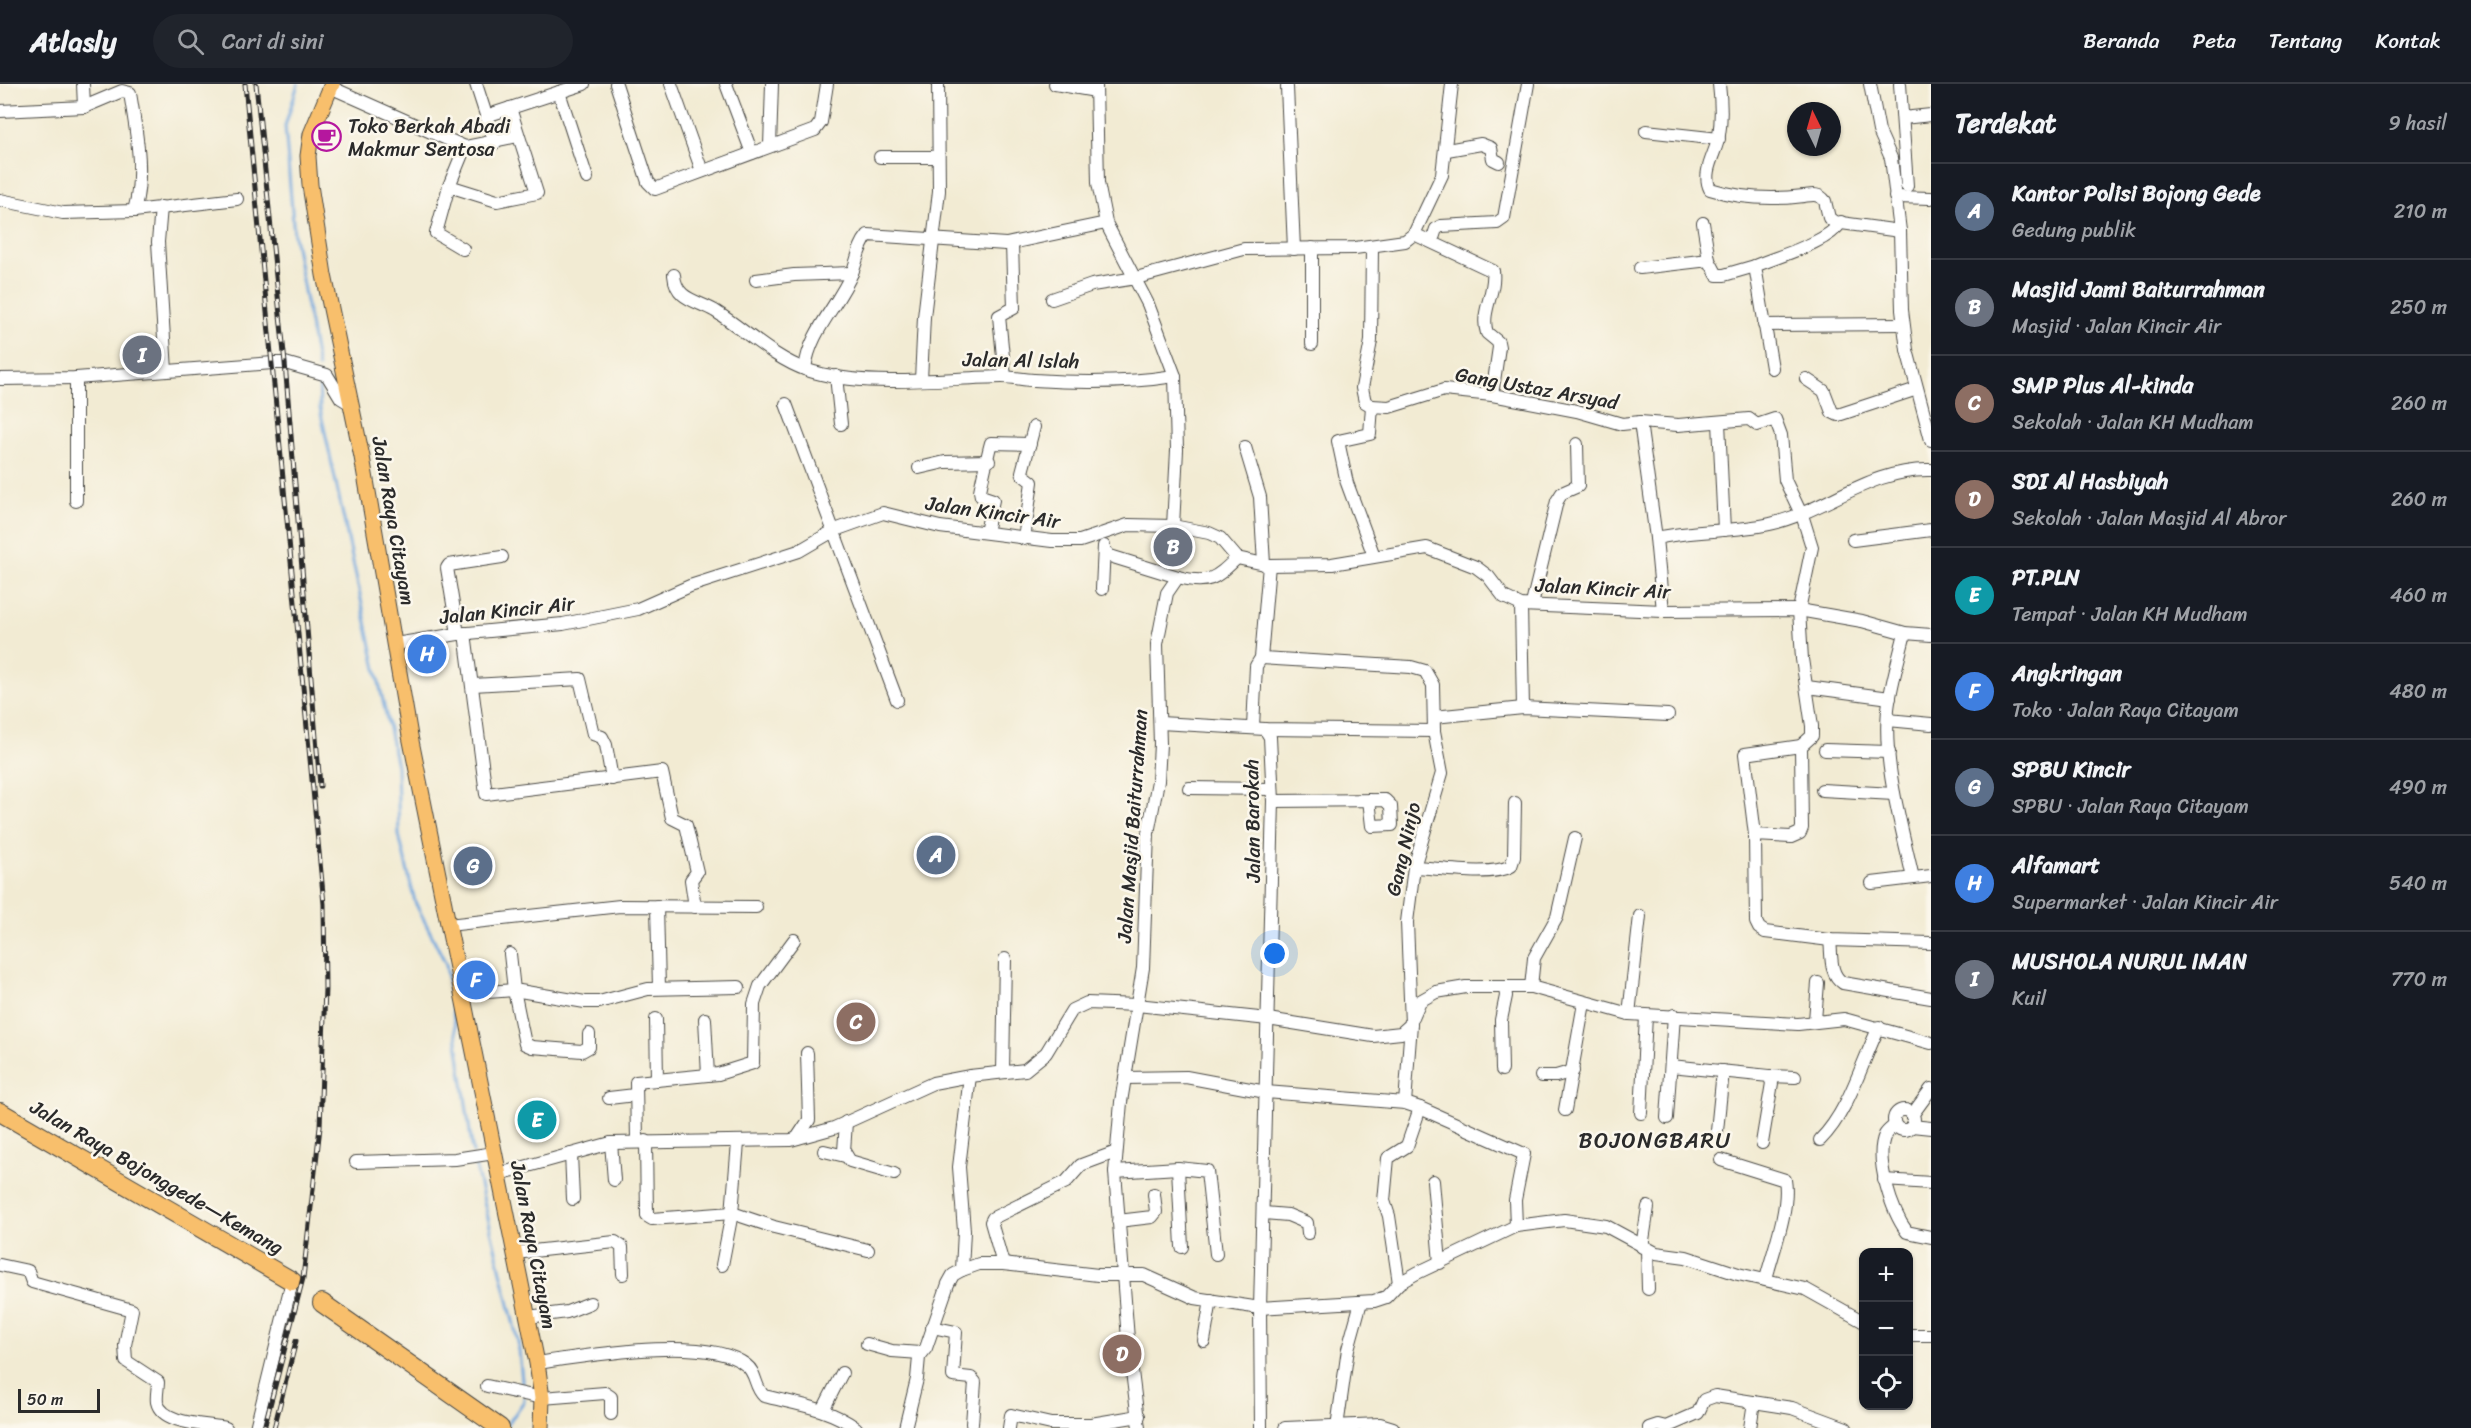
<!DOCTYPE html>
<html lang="id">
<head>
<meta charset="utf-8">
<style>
  body { margin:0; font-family:Sriracha,sans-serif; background:#20242c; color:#f1f3f6 }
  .controls { position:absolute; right:18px; bottom:18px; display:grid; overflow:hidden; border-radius:12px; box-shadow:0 2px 4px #0004 }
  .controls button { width:54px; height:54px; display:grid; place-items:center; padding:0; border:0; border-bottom:2px solid #363941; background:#171b24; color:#f1f3f6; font:30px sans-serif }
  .compass { position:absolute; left:1787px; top:18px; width:54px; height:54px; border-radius:50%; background:#171b24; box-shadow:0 2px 4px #0004; rotate:355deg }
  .scale { position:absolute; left:18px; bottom:15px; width:82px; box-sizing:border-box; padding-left:6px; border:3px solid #2b2b2b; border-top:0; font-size:16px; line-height:21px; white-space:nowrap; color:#2b2b2b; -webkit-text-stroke:4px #fbf7ec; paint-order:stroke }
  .you { position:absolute; left:1275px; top:870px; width:21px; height:21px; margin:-15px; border:4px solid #fff; border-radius:50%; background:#1a73e8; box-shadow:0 0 0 9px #1a73e833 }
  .badge { display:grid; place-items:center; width:39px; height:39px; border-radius:50%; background:#d690ce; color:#fff; font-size:20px; font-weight:700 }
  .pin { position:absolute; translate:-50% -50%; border:3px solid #fff; box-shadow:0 2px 6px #0006 }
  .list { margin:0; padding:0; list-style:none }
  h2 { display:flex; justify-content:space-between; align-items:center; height:78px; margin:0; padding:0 24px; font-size:26px }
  h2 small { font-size:20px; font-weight:400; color:#9ea1a6 }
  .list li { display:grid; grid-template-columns:39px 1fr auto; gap:18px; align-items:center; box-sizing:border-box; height:96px; padding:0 24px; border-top:2px solid #363941 }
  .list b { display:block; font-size:22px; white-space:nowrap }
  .list p { margin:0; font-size:20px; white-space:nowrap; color:#9ea1a6 }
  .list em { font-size:20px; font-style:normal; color:#9ea1a6 }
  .icon { flex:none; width:33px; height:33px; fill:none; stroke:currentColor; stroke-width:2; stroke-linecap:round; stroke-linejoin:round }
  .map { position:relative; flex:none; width:1931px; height:1344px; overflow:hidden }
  header { display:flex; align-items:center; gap:36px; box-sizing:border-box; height:84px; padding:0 30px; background:#171b24; border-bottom:2px solid #363941 }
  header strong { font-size:28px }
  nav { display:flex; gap:33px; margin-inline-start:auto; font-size:21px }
  .search { width:420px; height:54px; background:#20242c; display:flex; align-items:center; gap:15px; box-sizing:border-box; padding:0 21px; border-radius:33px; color:#9ea1a6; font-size:22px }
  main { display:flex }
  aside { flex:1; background:#171b24 }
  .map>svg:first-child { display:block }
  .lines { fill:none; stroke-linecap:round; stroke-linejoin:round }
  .stream { stroke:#6ea5dd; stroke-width:3 }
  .minor-casing { stroke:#494844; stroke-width:14 }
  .major-casing { stroke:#494844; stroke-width:17 }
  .highway-casing { stroke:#494844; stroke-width:20 }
  .minor { stroke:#fff; stroke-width:12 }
  .major { stroke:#f8bf6c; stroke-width:15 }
  .highway { stroke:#f8bf6c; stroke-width:18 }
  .rail-casing { stroke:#2b2b2b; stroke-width:5 }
  .rail { stroke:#fbf7ec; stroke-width:3; stroke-dasharray:9; stroke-linecap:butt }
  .labels { text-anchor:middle; stroke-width:5; stroke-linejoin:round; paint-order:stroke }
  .poi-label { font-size:20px; fill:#2b2b2b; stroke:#fbf7ec; text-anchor:start }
  .street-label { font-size:20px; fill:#2b2b2b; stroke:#fbf7ec }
  .quarter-label { font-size:22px; letter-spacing:1.5px; fill:#2b2b2b; stroke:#fbf7ec }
</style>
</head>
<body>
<header>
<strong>Atlasly</strong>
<div class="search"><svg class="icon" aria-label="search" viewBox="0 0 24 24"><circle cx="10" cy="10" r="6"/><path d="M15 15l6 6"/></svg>Cari di sini</div>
<nav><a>Beranda</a><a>Peta</a><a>Tentang</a><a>Kontak</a></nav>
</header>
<main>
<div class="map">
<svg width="1931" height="1344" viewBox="0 0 1931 1344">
  <rect width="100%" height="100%" fill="#fbf7ec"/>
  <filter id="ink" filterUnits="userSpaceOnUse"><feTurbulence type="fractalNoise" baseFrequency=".0167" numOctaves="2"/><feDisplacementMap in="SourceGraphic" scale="12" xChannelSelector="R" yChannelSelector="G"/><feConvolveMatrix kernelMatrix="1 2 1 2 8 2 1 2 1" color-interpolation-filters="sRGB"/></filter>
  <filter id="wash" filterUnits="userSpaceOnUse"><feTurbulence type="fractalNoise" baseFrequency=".008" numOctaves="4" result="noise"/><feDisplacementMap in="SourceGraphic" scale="24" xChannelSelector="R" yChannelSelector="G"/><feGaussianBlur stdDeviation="1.35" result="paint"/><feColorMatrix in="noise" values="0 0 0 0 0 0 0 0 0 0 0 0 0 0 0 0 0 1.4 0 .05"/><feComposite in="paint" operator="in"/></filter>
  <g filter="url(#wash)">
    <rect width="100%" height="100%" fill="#f2ebd3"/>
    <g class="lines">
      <!-- stream -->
      <g class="stream">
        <path d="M298 0 285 42 294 151 318 284"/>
        <path d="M319 291 320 325 397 682 399 751 415 818 446 880 473 1069"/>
        <path d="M474 1076 518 1258 523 1306"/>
        <path d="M506 1343 524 1317V1313"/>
      </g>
    </g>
  </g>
  <g filter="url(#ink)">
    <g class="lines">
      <defs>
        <g id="minor">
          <path d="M83 0 84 23"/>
          <path d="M476 0 495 59"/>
          <path d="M616 0 648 98 655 105 815 46 821 38 827 0"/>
          <path d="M671 0 702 87"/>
          <path d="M726 0 752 69"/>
          <path d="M1055 0 1096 7"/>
          <path d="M1096 0 1098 99 1106 139 1148 220 1175 292 1177 366 1173 442"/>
          <path d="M1719 0C1721 17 1722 34 1719 51 1717 68 1701 87 1710 105 1739 114 1773 116 1804 112 1812 111 1819 109 1825 117L1829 134 1834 138 1900 147"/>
          <path d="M1870 0 1879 47 1891 74 1900 147 1902 226 1907 266 1931 356"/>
          <path d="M1900 0 1907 102"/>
          <path d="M330 3 465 63 518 52"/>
          <path d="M1287 3 1294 165"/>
          <path d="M559 8 587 94"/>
          <path d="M0 27 84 23 122 7 130 9C136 47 145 89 134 127"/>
          <path d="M486 32 584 0"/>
          <path d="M1903 34 1931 31"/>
          <path d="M1646 47 1719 55"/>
          <path d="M770 62 772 0"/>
          <path d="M465 63 449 102 497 117 537 109 510 24"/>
          <path d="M1447 66 1481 60 1491 64 1493 75 1499 78"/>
          <path d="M880 73H937"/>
          <path d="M449 102 436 149 463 165"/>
          <path d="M1895 113 1931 114"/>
          <path d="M0 116 63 129 134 127 237 115"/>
          <path d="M161 123 158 158 166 287"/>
          <path d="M1703 139 1709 176 1717 191H1724L1755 182"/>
          <path d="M1414 150 1493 187C1496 208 1480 228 1487 249L1498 258 1499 263 1492 311"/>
          <path d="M1432 157 1436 145 1441 142 1497 139 1504 134 1528 0"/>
          <path d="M1372 163 1371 257 1362 304 1365 318 1372 322"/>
          <path d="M1312 164V260"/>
          <path d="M1640 184 1709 176"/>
          <path d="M674 191C676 216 696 216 715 227 745 246 773 274 807 286 865 305 942 294 1002 293 1013 293 1024 296 1034 296 1080 299 1130 299 1175 292"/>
          <path d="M756 196 794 191 852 189"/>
          <path d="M1052 215 1092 201 1136 194 1244 165 1355 164 1405 157 1414 150 1442 91 1452 0"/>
          <path d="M1764 241 1903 240"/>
          <path d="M1772 284 1755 182C1778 172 1828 159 1841 138"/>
          <path d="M805 285C809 248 838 222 852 189 858 175 858 163 868 151L1006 160 1106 139"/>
          <path d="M836 292 841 340"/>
          <path d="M1005 293 999 232 1014 224 1012 160"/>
          <path d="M76 294V417"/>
          <path d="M0 295 76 294 273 279H285L327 291 341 314 351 320"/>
          <path d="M1806 295 1824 307 1832 328 1838 331 1917 305"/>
          <path d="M921 296 924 233 939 107 938 0"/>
          <path d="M786 320 897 616"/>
          <path d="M1640 338 1656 454"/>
          <path d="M1719 338 1724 446"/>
          <path d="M1245 363 1260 413 1264 480"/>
          <path d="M919 384 945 378 989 377"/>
          <path d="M986 448 993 416 981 412 980 407C981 401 990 361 991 359L1030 360"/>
          <path d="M1024 455 1032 398 1023 391 1022 388 1034 343"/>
          <path d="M1853 456 1931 446"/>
          <path d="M1104 466 1110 472 1178 493"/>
          <path d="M1374 472 1347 399 1338 357 1370 350 1372 322 1389 323 1444 306 1492 311 1577 327 1622 340 1640 338 1678 341 1749 335 1757 341 1775 335 1781 351 1785 396 1803 434 1812 463 1799 526 1802 575 1812 642V652L1801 662 1802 744 1800 749 1791 753 1755 751 1756 838 1759 844 1765 848 1830 856 1931 859"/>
          <path d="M1102 505 1104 462"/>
          <path d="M1532 520 1557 417 1562 409 1578 402 1577 360"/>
          <path d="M1521 521 1523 624"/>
          <path d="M1663 527 1656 454C1693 446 1733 448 1770 440 1826 427 1871 384 1931 386"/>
          <path d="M465 549 486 710 662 688 672 734 686 741 697 788 691 796 695 823"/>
          <path d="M1905 549C1899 574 1891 600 1888 625 1883 681 1901 739 1913 794"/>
          <path d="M458 550 447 484 449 481 502 473"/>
          <path d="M395 560 458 550 563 540 638 525 690 502 799 467 835 446 883 429 940 443 1052 457H1080L1128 441 1173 442 1209 449 1220 454 1237 474 1269 481 1332 480 1427 464 1476 483 1488 492 1504 513 1521 521 1663 527 1799 526 1862 537 1905 549 1931 551"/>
          <path d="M1261 574 1269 481"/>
          <path d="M473 601 580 595 593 650 602 653 606 661 612 695"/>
          <path d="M1807 603 1890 614"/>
          <path d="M1434 633 1523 624 1668 631"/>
          <path d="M1888 636 1931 640"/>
          <path d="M1160 639 1265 645 1434 647"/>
          <path d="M1253 643 1256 582 1261 574 1411 583 1425 587 1433 601 1434 647 1442 689 1414 783 1407 838 1411 940 1405 1019"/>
          <path d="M1825 666 1889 668"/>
          <path d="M1189 704 1272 705"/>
          <path d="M1822 706 1894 710"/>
          <path d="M1273 717 1385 716 1391 722 1392 741 1372 742 1369 716"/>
          <path d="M1755 751 1745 670 1801 662"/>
          <path d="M1414 783C1439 784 1491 793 1511 782L1514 773 1515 719"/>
          <path d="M1872 799 1931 792"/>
          <path d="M657 822 659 904"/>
          <path d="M448 841 620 822 756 823"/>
          <path d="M1830 856C1832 872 1829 890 1843 899L1931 914"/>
          <path d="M510 870 514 906 585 918H599L648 905 739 903"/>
          <path d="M1531 903 1534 874 1557 833 1575 754"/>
          <path d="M462 910 514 906 525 960 532 963 582 967 589 963V950"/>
          <path d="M1629 930 1640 832"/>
          <path d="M1413 933 1420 917 1436 908 1466 903H1531L1629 930 1798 940 1844 935 1931 959"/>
          <path d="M656 935 657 996"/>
          <path d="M705 935 708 991"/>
          <path d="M1815 936 1818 899"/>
          <path d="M1671 982 1769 992 1772 999 1762 1059"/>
          <path d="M1502 986 1501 936 1506 912 1505 904"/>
          <path d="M1003 988 1005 875"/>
          <path d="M1541 992H1556L1573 987"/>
          <path d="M1769 992 1795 993"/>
          <path d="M1125 994 1186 993 1266 1008 1405 1019 1420 1024 1524 1070 1515 1116 1516 1142"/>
          <path d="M609 1014 635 1011"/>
          <path d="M1565 1026 1584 919"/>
          <circle cx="1904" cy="1036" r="10"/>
          <path d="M1641 1029 1646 932"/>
          <path d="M1912 1031 1931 1005"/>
          <path d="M1667 1034 1674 931"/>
          <path d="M846 1038 844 1067 850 1077 894 1090"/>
          <path d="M1895 1041C1892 1044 1887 1047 1885 1051 1874 1075 1892 1128 1907 1148L1931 1153"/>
          <path d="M1912 1042 1931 1044"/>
          <path d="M1717 1047 1723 987"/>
          <path d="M797 1054 809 1036 807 969"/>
          <path d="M1820 1056C1849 1027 1861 980 1879 943"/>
          <path d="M637 1057 636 998 718 990 753 979 754 920 760 902 794 856"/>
          <path d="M646 1057 647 1132 652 1135 732 1129 774 1143 868 1166"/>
          <path d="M611 1059 614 1096"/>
          <path d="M824 1067 845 1072"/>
          <path d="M571 1070 573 1115"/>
          <path d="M1721 1076 1785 1096C1790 1124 1773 1167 1766 1195"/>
          <path d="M356 1078 455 1075 494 1069"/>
          <path d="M1178 1084 1182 1163"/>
          <path d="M1115 1088 1178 1084 1207 1087 1216 1170"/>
          <path d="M499 1090 611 1059 791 1056 834 1044 933 999 970 992 1025 986 1046 969 1072 926 1087 919 1137 921 1268 935 1373 952 1401 949 1411 940"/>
          <path d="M1884 1096 1931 1099"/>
          <path d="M1433 1097 1440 1179"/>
          <path d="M1264 1129 1288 1131 1307 1139 1308 1149"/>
          <path d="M1118 1137 1152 1133 1156 1128 1154 1110"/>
          <path d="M1642 1163 1648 1123"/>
          <path d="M1647 1165 1648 1205"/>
          <path d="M515 1169 615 1158 622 1163 623 1190"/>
          <path d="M1003 1180 991 1138 993 1134 1066 1098 1081 1081 1116 1068"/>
          <path d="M0 1181 28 1187 32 1198 132 1226 125 1261 126 1277 158 1298C158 1304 156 1312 157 1318 162 1341 208 1340 226 1344"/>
          <path d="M722 1181 732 1129 738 1059"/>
          <path d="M962 1186 964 1147 959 1083 970 992"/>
          <path d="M1399 1199 1389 1132 1384 1117 1388 1074 1407 1062 1420 1024"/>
          <path d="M528 1233 567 1228 590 1219"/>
          <path d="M932 1243 956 1248 953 1292 971 1294 975 1298 972 1340"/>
          <path d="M1908 1251H1931"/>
          <path d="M1204 1257 1211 1216"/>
          <path d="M867 1260 892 1267 920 1269"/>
          <path d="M537 1279C585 1272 708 1250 746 1281 757 1289 754 1303 764 1312 796 1320 829 1324 856 1344"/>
          <path d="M487 1302 542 1314 605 1309 611 1313V1330"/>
          <path d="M823 1326 842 1289"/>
          <path d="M1337 1343 1348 1265 1361 1218"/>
          <path d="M256 1344 292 1197"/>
          <path d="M905 1344 917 1295 919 1273 926 1264 948 1200 953 1191 962 1186 979 1180H1003L1098 1191H1144L1195 1214 1260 1224 1374 1217 1386 1213 1399 1199 1417 1189 1516 1142 1564 1136 1606 1142 1656 1169 1686 1173 1738 1190 1805 1205 1864 1238"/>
          <path d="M1009 1344 1011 1331 1051 1340H1091L1139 1332"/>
          <path d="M1139 1344 1128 1255 1115 1088 1121 1018 1143 884 1148 749 1158 697 1160 660 1157 560 1167 509 1178 493C1209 501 1215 495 1237 474"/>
          <path d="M1261 1344 1260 1224 1273 717 1270 653 1265 645"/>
          <path d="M1285 1344 1380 1340 1393 1344"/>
          <path d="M1649 1344 1658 1341 1666 1343 1698 1329 1704 1316 1715 1312 1792 1324 1846 1344"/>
          <path d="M1750 1344 1754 1318"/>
        </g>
        <path id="major" d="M332 0 311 50 308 72 310 101 324 191 362 373 410 652 537 1279 542 1314 541 1344"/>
        <g id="highway">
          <path d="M0 1028 292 1197"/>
          <path d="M322 1219 500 1344"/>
        </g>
      </defs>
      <!-- minor casing -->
      <use href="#minor" class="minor-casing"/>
      <!-- major casing -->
      <use href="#major" class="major-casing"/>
      <!-- highway casing -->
      <use href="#highway" class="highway-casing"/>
      <!-- minor -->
      <use href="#minor" class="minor"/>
      <!-- major -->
      <use href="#major" class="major"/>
      <!-- highway -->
      <use href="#highway" class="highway"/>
      <defs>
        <g id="rail">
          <path d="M245 0 324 820 325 904 320 1043 303 1194 264 1344"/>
          <path d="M256 0 285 279 320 702"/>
          <path d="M274 1344 296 1257"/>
        </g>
      </defs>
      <!-- rail casing -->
      <use href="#rail" class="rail-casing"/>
      <!-- rail -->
      <use href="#rail" class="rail"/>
    </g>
  </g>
  <!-- icons -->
  <defs>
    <symbol id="cafe-ring" viewBox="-11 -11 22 22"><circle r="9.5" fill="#fbf7ec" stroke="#b5179e" stroke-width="1.5"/><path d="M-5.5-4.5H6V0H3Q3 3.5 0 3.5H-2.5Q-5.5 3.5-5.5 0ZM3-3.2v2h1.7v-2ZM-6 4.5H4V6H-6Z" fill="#b5179e"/></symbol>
  </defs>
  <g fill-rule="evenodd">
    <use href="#cafe-ring" x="310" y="36" width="33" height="33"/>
  </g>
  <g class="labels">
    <!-- poi labels -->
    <g class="poi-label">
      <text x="348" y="49">Toko Berkah Abadi<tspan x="348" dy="23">Makmur Sentosa</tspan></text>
    </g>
    <!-- street labels -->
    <g class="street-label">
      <text transform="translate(1021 276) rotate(1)" y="7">Jalan Al Islah</text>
      <text transform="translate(1537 304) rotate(10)" y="7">Gang Ustaz Arsyad</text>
      <text transform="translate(993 428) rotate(8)" y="7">Jalan Kincir Air</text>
      <text transform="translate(394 437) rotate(80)" y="7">Jalan Raya Citayam</text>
      <text transform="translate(1603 504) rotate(3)" y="7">Jalan Kincir Air</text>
      <text transform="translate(507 526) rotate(-6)" y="7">Jalan Kincir Air</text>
      <text transform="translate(1252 737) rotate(-91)" y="7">Jalan Barokah</text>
      <text transform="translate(1132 742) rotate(-86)" y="7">Jalan Masjid Baiturrahman</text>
      <text transform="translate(1403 765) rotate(-77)" y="7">Gang Ninjo</text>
      <text transform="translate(157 1093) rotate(30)" y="7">Jalan Raya Bojonggede—Kemang</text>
      <text transform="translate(534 1161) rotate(79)" y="7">Jalan Raya Citayam</text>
    </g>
    <!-- quarter labels -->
    <g class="quarter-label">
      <text x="1655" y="1064">BOJONGBARU</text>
    </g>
  </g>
</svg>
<div class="controls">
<button>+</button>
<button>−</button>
<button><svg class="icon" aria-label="locate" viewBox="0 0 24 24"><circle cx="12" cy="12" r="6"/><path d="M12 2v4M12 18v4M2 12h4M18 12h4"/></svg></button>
</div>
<svg class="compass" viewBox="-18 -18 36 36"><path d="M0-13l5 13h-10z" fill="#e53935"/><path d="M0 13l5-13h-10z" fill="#9ea1a6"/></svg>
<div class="scale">50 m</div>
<div class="you"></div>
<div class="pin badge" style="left:936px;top:771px;background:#5c6f8a">A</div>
<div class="pin badge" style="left:1173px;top:463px;background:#6b7280">B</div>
<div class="pin badge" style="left:856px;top:938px;background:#8d6e63">C</div>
<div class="pin badge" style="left:1122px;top:1270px;background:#8d6e63">D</div>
<div class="pin badge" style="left:537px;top:1036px;background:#0f9aa8">E</div>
<div class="pin badge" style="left:476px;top:896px;background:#3f7fe0">F</div>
<div class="pin badge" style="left:473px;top:782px;background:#5c6f8a">G</div>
<div class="pin badge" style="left:427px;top:570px;background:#3f7fe0">H</div>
<div class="pin badge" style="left:142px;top:271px;background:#6b7280">I</div>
</div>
<aside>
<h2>Terdekat<small>9 hasil</small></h2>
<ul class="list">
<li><span class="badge" style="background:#5c6f8a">A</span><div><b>Kantor Polisi Bojong Gede</b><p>Gedung publik</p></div><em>210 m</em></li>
<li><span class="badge" style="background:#6b7280">B</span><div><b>Masjid Jami Baiturrahman</b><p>Masjid · Jalan Kincir Air</p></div><em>250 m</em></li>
<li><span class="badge" style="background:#8d6e63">C</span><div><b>SMP Plus Al-kinda</b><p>Sekolah · Jalan KH Mudham</p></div><em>260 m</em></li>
<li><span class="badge" style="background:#8d6e63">D</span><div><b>SDI Al Hasbiyah</b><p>Sekolah · Jalan Masjid Al Abror</p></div><em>260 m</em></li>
<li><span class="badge" style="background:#0f9aa8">E</span><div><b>PT.PLN</b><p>Tempat · Jalan KH Mudham</p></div><em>460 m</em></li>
<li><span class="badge" style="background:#3f7fe0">F</span><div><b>Angkringan</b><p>Toko · Jalan Raya Citayam</p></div><em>480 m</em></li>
<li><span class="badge" style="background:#5c6f8a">G</span><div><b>SPBU Kincir</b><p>SPBU · Jalan Raya Citayam</p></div><em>490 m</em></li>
<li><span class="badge" style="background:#3f7fe0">H</span><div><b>Alfamart</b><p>Supermarket · Jalan Kincir Air</p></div><em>540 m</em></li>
<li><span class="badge" style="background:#6b7280">I</span><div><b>MUSHOLA NURUL IMAN</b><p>Kuil</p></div><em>770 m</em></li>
</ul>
</aside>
</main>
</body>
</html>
